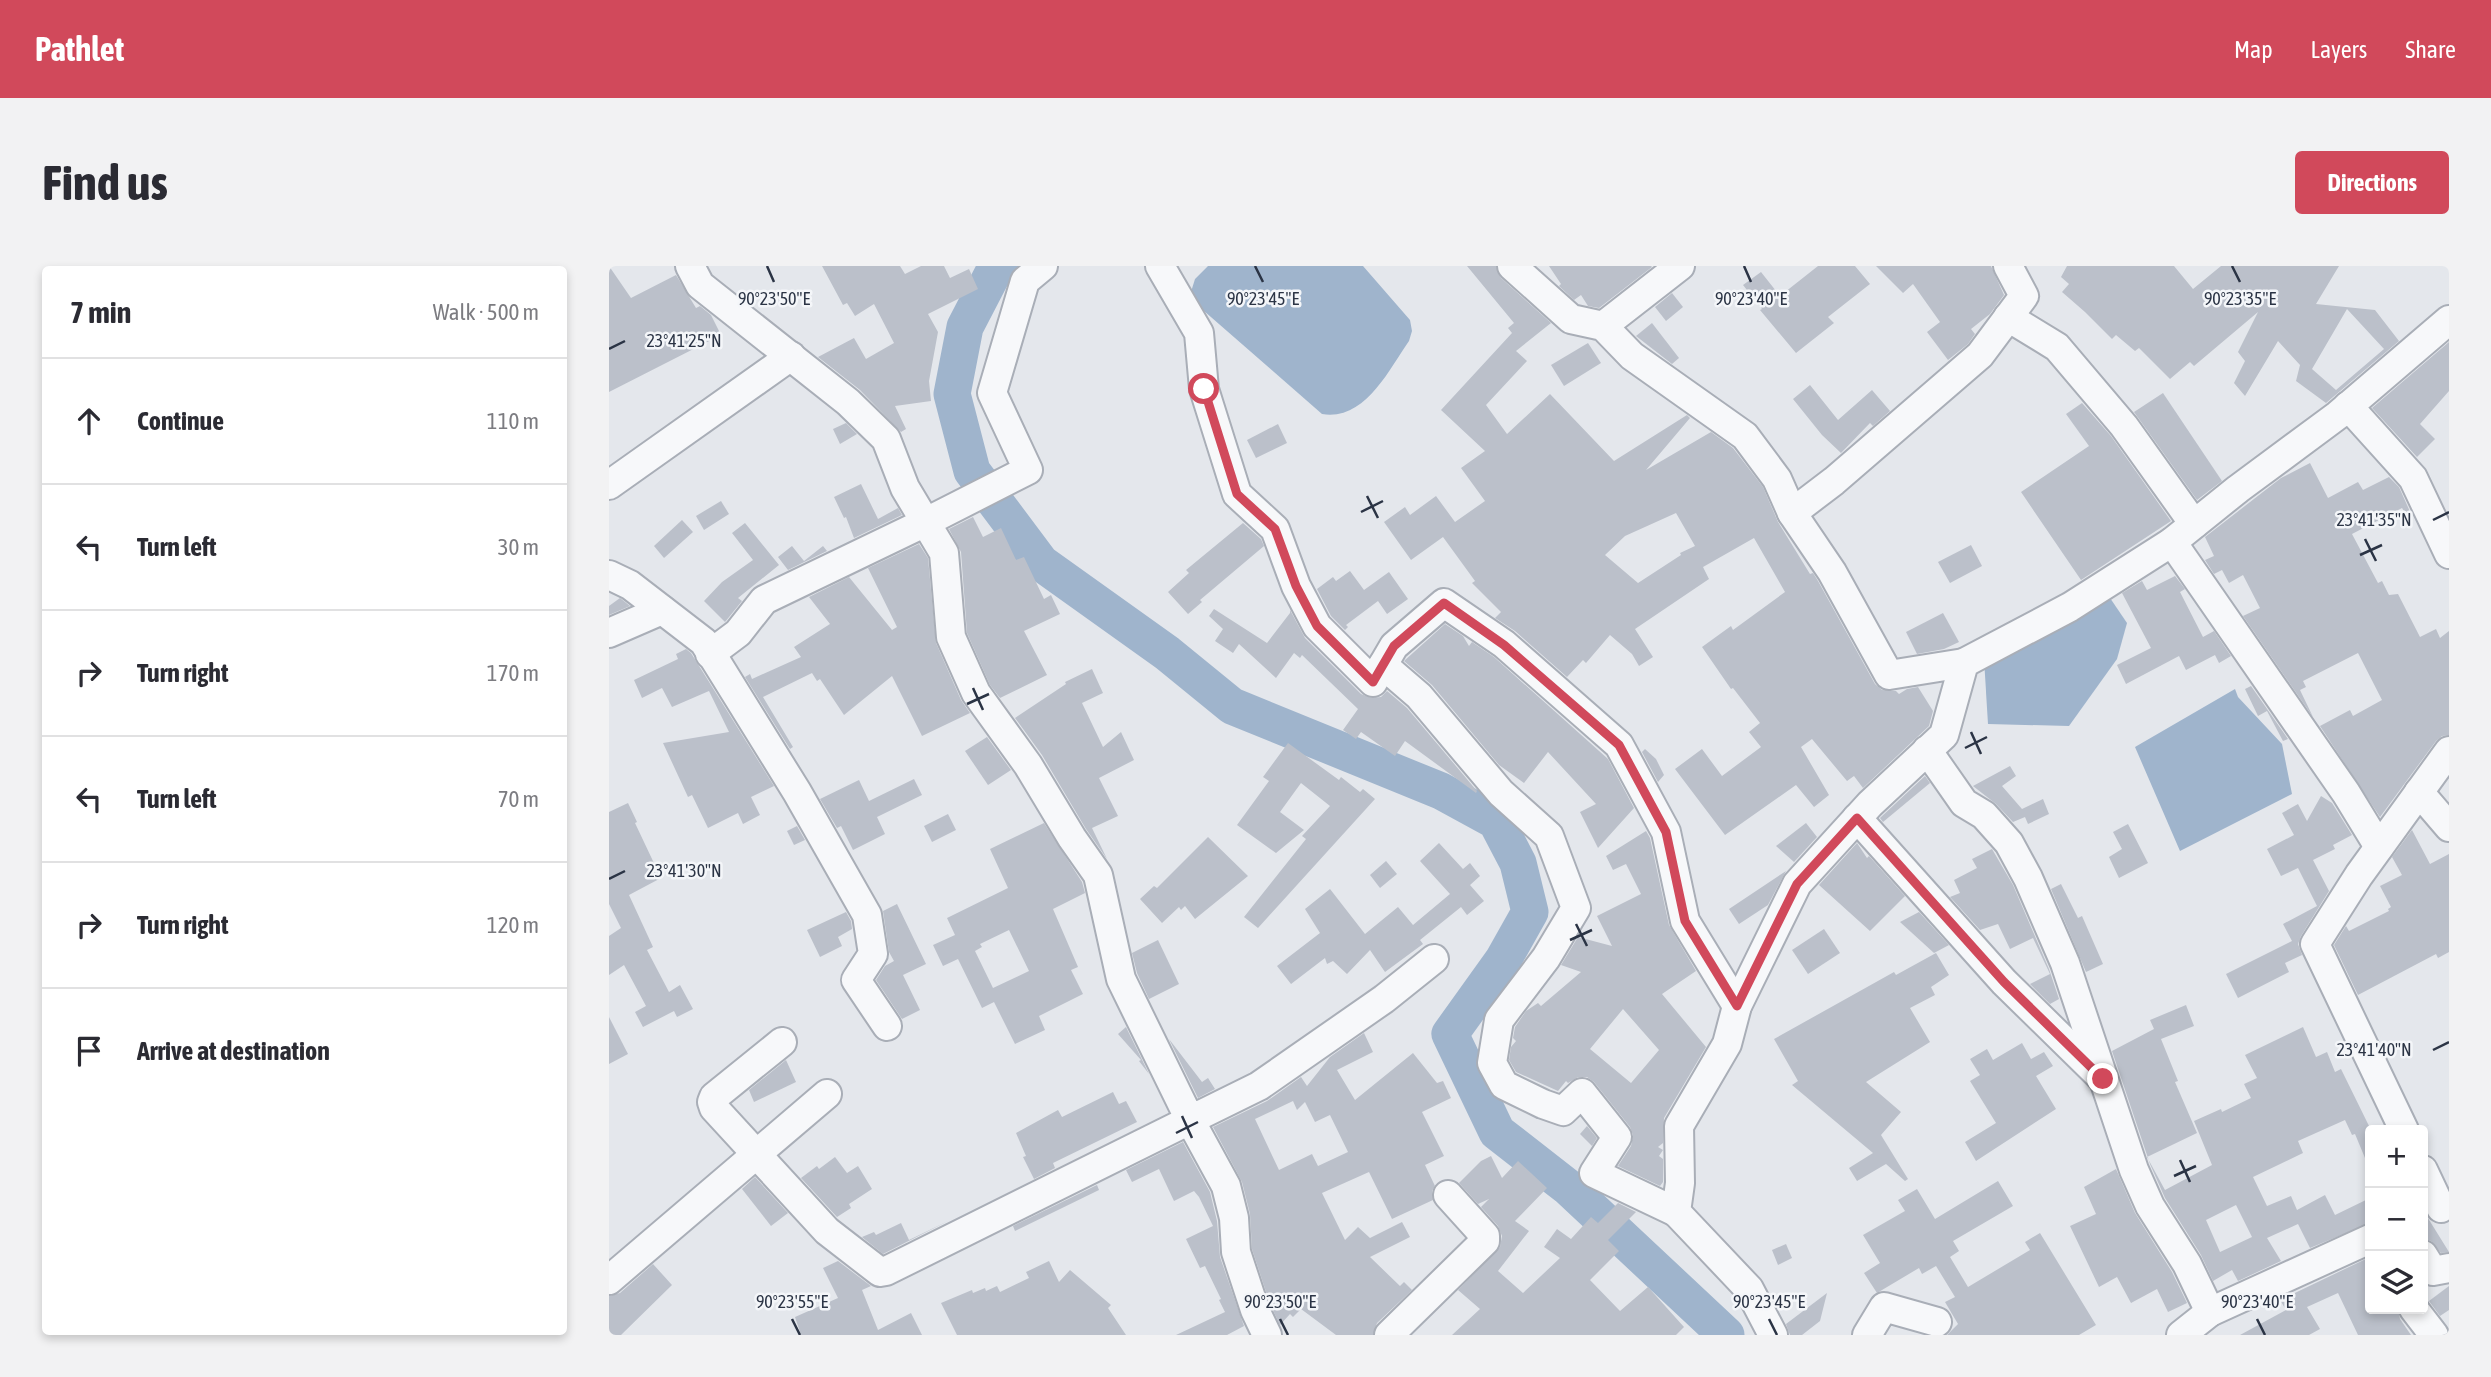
<!DOCTYPE html>
<html lang="en">
<head>
<meta charset="utf-8">
<style>
  body { margin:0; font-family:"Asap Condensed",sans-serif; background:#f2f2f3; color:#2b2b33 }
  .controls { position:absolute; right:21px; bottom:21px; display:grid; overflow:hidden; border-radius:7px; box-shadow:0 4px 10px #0003 }
  .controls button { width:63px; height:63px; display:grid; place-items:center; padding:0; border:0; border-bottom:2px solid #e1e1e2; background:#fff; color:#2b2b33; font:35px sans-serif }
  .stop { position:absolute; width:21px; height:21px; margin:-16px; border:5px solid #d1495b; border-radius:50%; background:#fff }
  .stop.end { background:#d1495b; border-color:#fff; box-shadow:0 2px 7px #0008 }
  .list { margin:0; padding:0; list-style:none }
  h2 { display:flex; justify-content:space-between; align-items:center; height:91px; margin:0; padding:0 28px; font-size:30px }
  h2 small { font-size:23px; font-weight:400; color:#7c7c81 }
  .list li { display:grid; grid-template-columns:46px 1fr auto; gap:21px; align-items:center; box-sizing:border-box; height:126px; padding:0 28px; border-top:2px solid #e1e1e2 }
  .list b { display:block; font-size:26px; white-space:nowrap }
  .list em { font-size:23px; font-style:normal; color:#7c7c81 }
  .icon { flex:none; width:38px; height:38px; fill:none; stroke:currentColor; stroke-width:2; stroke-linecap:round; stroke-linejoin:round }
  .map { position:relative; flex:none; width:1840px; height:1069px; overflow:hidden; border-radius:7px }
  header { display:flex; align-items:center; gap:42px; box-sizing:border-box; height:98px; padding:0 35px; background:#d1495b; color:#fff }
  header strong { font-size:33px }
  nav { display:flex; gap:38px; margin-inline-start:auto; font-size:24px }
  .intro { display:flex; align-items:center; justify-content:space-between; box-sizing:border-box; height:168px; padding:0 42px }
  h1 { margin:0; font-size:49px }
  .button { padding:18px 32px; border-radius:7px; background:#d1495b; color:#fff; font-size:24px; font-weight:700 }
  main { display:flex; gap:42px; padding:0 42px }
  aside { flex:1; background:#fff; border-radius:7px; box-shadow:0 4px 10px #0003 }
  .map>svg:first-child { display:block }
  .water { fill:#9fb4cc }
  .lines { fill:none; stroke-linecap:round; stroke-linejoin:round }
  .river { stroke:#9fb4cc; stroke-width:37 }
  .building { fill:#bbc0ca; fill-rule:evenodd }
  .minor-casing { stroke:#a9aeb7; stroke-width:32 }
  .minor { stroke:#f7f8fa; stroke-width:28 }
  .route { stroke:#d1495b; stroke-width:9 }
  .ticks { fill:none; stroke:#2b3445; stroke-width:2.5 }
  .ticks-label { font-size:18px; text-anchor:middle; fill:#2b3445; stroke:#f4f6f9; stroke-width:5; stroke-linejoin:round; paint-order:stroke }
</style>
</head>
<body>
<header>
<strong>Pathlet</strong>
<nav><a>Map</a><a>Layers</a><a>Share</a></nav>
</header>
<div class="intro"><h1>Find us</h1><a class="button">Directions</a></div>
<main>
<aside>
<h2>7 min<small>Walk · 500 m</small></h2>
<ul class="list">
<li><svg class="icon" aria-label="ahead" viewBox="0 0 24 24"><path d="M12 20V5M6 11l6-6 6 6"/></svg><div><b>Continue</b></div><em>110 m</em></li>
<li><svg class="icon" aria-label="left" viewBox="0 0 24 24"><path d="M17 20v-9H6M10 6l-5 5 5 5"/></svg><div><b>Turn left</b></div><em>30 m</em></li>
<li><svg class="icon" aria-label="right" viewBox="0 0 24 24"><path d="M7 20v-9h11M14 6l5 5-5 5"/></svg><div><b>Turn right</b></div><em>170 m</em></li>
<li><svg class="icon" aria-label="left" viewBox="0 0 24 24"><path d="M17 20v-9H6M10 6l-5 5 5 5"/></svg><div><b>Turn left</b></div><em>70 m</em></li>
<li><svg class="icon" aria-label="right" viewBox="0 0 24 24"><path d="M7 20v-9h11M14 6l5 5-5 5"/></svg><div><b>Turn right</b></div><em>120 m</em></li>
<li><svg class="icon" aria-label="arrive" viewBox="0 0 24 24"><path d="M6 21V4h12l-3 4 3 4H6"/></svg><div><b>Arrive at destination</b></div></li>
</ul>
</aside>
<div class="map">
<svg width="1840" height="1069" viewBox="0 0 1840 1069">
  <rect width="100%" height="100%" fill="#e4e7ec"/>
  <!-- water -->
  <g class="water">
    <path d="M599 0H754L801 54 803 65 800 75C779 105 756 155 713 148L587 38 581 29 586 13Z"/>
    <path d="M1499 329 1518 357 1508 393 1460 460 1379 458 1375 393Z"/>
    <path d="M1626 423 1629 431 1673 478 1683 528 1571 585 1526 481Z"/>
  </g>
  <g class="lines">
    <!-- river -->
    <path class="river" d="M391 0 383 9 356 61 343 128 363 205 432 297 558 387 623 440 832 525 887 555 909 597 921 646 894 694 841 768 888 866 960 922 1117 1069"/>
  </g>
  <!-- building -->
  <g class="building">
    <path d="M0 0 22 32 67 9 87 42 91 40 102 49 112 69 0 126Z"/>
    <path d="M213 0H291L296 8 312 0H335L341 12 360 3 369 23 319 48 329 66 320 115 322 135 286 140 297 163 292 166 251 124 209 91 245 72 257 93 285 77 265 38 246 50 238 37 234 39Z"/>
    <path d="M858 0H887L892 12 942 57 907 85 918 95 877 139 898 168 941 128 1005 195 1078 149 1081 152 1037 204 1102 166 1124 182 1154 221 1169 256 1201 308 1204 307 1209 315 1266 418 1273 424 1287 425 1290 428 1298 423 1309 421 1324 445 1320 460 1254 522 1245 510 1238 515 1203 473 1192 481 1220 529 1205 541 1187 519 1116 569 1066 503 1093 483 1113 510 1152 481 1140 466 1151 457 1124 422 1122 423 1093 381 1122 360 1124 364 1176 326 1145 272 1094 301 1100 313 1026 363 1044 391 1030 400 1023 388 1001 369 977 397 974 394 958 411 906 365 886 352 892 346 863 317 866 315 834 271 802 294 775 256 796 241 801 249 827 230 846 256 876 235 852 202 876 185 832 144 903 67 899 62 905 57ZM1067 247 1086 280 1071 287 1072 289 1029 317 996 289 1016 270Z"/>
    <path d="M940 0H1042L1043 1 990 42 979 40 972 29 965 34 950 20 952 18Z"/>
    <path d="M1209 0H1246L1261 18 1219 51 1225 57 1187 87 1151 44 1153 43 1134 19 1152 6 1171 30Z"/>
    <path d="M1267 0H1382L1395 29 1381 48 1362 63 1366 68 1359 78 1339 94 1318 66 1331 56 1304 18 1294 27Z"/>
    <path d="M1458 0H1565L1584 23 1612 0H1730L1707 38 1766 44 1790 75 1717 137 1687 115 1691 99 1669 75 1636 130 1625 117 1636 95 1629 86 1649 46 1585 100 1581 96 1561 113 1530 82 1526 85 1507 69 1503 73 1476 46 1453 26 1460 18 1452 11ZM1738 43 1775 83 1727 124 1703 103Z"/>
    <path d="M1063 27 1074 41 1057 55 1046 41Z"/>
    <path d="M1043 57 1070 92 1063 98 1027 70Z"/>
    <path d="M1840 76V125L1811 158 1826 173 1808 191 1763 142Z"/>
    <path d="M979 77 992 97 955 120 942 99Z"/>
    <path d="M1201 119 1229 154 1263 124 1281 145 1264 160 1261 157 1232 187 1213 169 1184 133Z"/>
    <path d="M1554 127 1613 215 1588 234 1525 146Z"/>
    <path d="M1473 137 1502 170 1562 255 1472 314 1412 226 1480 180 1457 148Z"/>
    <path d="M237 157 248 168 231 178 224 163Z"/>
    <path d="M669 158 678 177 647 192 638 174Z"/>
    <path d="M1701 197 1719 232 1749 216 1754 224 1780 211 1790 221 1802 248 1798 250 1793 242 1743 268 1769 317 1773 315 1780 329 1789 328 1811 371 1827 363 1831 372 1840 365V469L1833 470 1827 475 1771 551 1711 460 1741 444 1744 450 1773 434 1749 387 1694 415 1697 421 1691 424 1704 451 1634 350 1651 342 1634 309 1620 317 1613 304 1605 308 1596 294 1605 290 1596 271 1672 212Z"/>
    <path d="M252 218 269 253 289 242 293 249 245 272 237 251 235 252 225 231Z"/>
    <path d="M112 235 120 248 95 264 87 250Z"/>
    <path d="M364 251 374 271 392 262 407 294 415 291 435 333 442 329 451 348 415 365 438 409 391 432 381 419 358 367 352 286 340 263Z"/>
    <path d="M73 254 84 266 55 292 45 280Z"/>
    <path d="M136 257 170 299 129 332 133 335 116 356 95 335 113 316 144 294 123 267Z"/>
    <path d="M634 257 652 273 655 280 591 334 593 336 579 348 559 326 580 307 577 304Z"/>
    <path d="M310 278 319 292 327 377 352 434 361 447 313 470 283 410 235 449 211 413 208 415 203 407 154 431 184 481 181 483 136 411 141 408 143 413 192 391 185 381 221 358 200 331 240 311 283 364 288 361 259 302Z"/>
    <path d="M1362 279 1373 300 1341 317 1329 296Z"/>
    <path d="M183 280 195 295 214 280 218 285 179 304 169 291Z"/>
    <path d="M741 305 755 324 780 306 799 333 778 348 769 335 737 359 739 361 736 364 722 350 708 323 724 311 727 315Z"/>
    <path d="M1566 310 1576 323 1571 326 1594 371 1605 365 1622 390 1610 397 1606 389 1577 404 1570 390 1517 418 1508 399 1542 382 1513 327 1533 315 1538 324Z"/>
    <path d="M11 332 21 340 0 349V340Z"/>
    <path d="M605 343 658 377 681 347V344L696 372 752 428 762 432 772 431 778 425 798 442 868 525 867 527 796 475 786 490 752 466 747 473 734 464 749 443 693 389 691 392 685 387 667 412 630 378 624 387 606 375 614 363 600 350Z"/>
    <path d="M1334 347 1350 376 1335 383 1308 388 1297 366Z"/>
    <path d="M836 358 854 370 860 380 863 376 885 391 999 493 1025 542 989 582 971 546 987 538 939 486 915 517 890 499 823 419 795 395Z"/>
    <path d="M77 383 82 387 165 520 142 531 151 549 134 558 129 547 99 562 83 529 79 531 54 477 120 466 100 425 63 441 53 422 33 432 25 414 69 393 67 388Z"/>
    <path d="M483 403 494 427 473 437 494 481 512 466 525 494 490 512 509 550 483 562 498 593 477 563 433 489 406 452 457 418 456 416Z"/>
    <path d="M1642 420 1679 473 1674 475 1658 445 1649 450 1636 423Z"/>
    <path d="M378 471 402 504 379 519 356 485Z"/>
    <path d="M679 477 730 514 732 511 751 526 754 523 766 533 649 662 635 651 697 573 693 570 721 540 692 517 671 546 695 564 667 587 628 559 660 515 654 511Z"/>
    <path d="M1036 483 1047 493 1055 509 1049 516 1033 486Z"/>
    <path d="M1401 500 1407 510 1393 520 1413 543 1434 533 1440 548 1419 558 1416 551 1404 556 1387 538 1364 520Z"/>
    <path d="M1316 510 1321 517 1274 556 1271 552Z"/>
    <path d="M305 513 313 529 268 551 276 568 244 584 232 560 228 562 211 533 250 514 260 535Z"/>
    <path d="M1712 530 1723 537 1743 569 1724 579 1726 583 1704 594 1720 625 1692 670 1689 678 1693 689 1676 697 1680 706 1629 732 1617 708 1683 675 1674 658 1708 640 1689 602 1672 610 1658 583 1685 569 1673 547 1689 538 1698 555Z"/>
    <path d="M19 537 28 556 26 557 52 612 20 629 44 681 38 684 60 726 71 719 84 743 68 751 65 745 34 761 26 746 37 740 15 699 0 709V670L12 662 0 638V546Z"/>
    <path d="M339 548 347 564 323 576 315 560Z"/>
    <path d="M435 557 473 616 476 627 444 643 469 701 462 704 474 728 430 750 436 764 406 778 385 736 373 742 349 693 334 700 324 679 346 669 338 652 399 622 381 583ZM400 664 420 705 384 722 366 685 373 681 371 678Z"/>
    <path d="M1197 557 1208 571 1185 596 1167 580Z"/>
    <path d="M1519 558 1539 597 1510 612 1500 591 1513 583 1504 566Z"/>
    <path d="M188 560 196 574 185 579 178 565Z"/>
    <path d="M1803 564 1821 598 1840 588V686L1829 692 1827 688 1749 729 1725 679 1737 660 1740 665 1780 645 1779 643 1782 641 1771 620 1793 609 1783 591Z"/>
    <path d="M1037 565 1041 572 1060 659 1087 705 1053 728 1097 781 1055 852 1054 877 1049 881 1054 884 1050 890 1054 893V916L1051 920 1009 900 1022 880 1024 869 1021 861 985 816 978 811H969L959 817 957 815 949 825 907 806 900 794 902 781 907 775 904 772 906 761 917 745 929 737 932 740 972 706 952 699 969 671 1003 680 988 650 1032 628 1017 598 1004 604 997 590ZM1014 743 1050 784 1022 817 981 783Z"/>
    <path d="M599 571 639 610 586 653 576 640 572 644 570 641 553 657 531 633 545 620 548 622Z"/>
    <path d="M830 577 854 603 861 597 871 610 861 619 875 635 858 649 852 641 811 674 814 678 776 706 761 684 738 708 724 695 718 698 716 692 682 718 668 700 711 667 696 643 721 623 756 668 789 641 804 659 841 628 811 595Z"/>
    <path d="M1248 577 1258 592 1260 590 1296 630 1261 665 1210 619Z"/>
    <path d="M1383 583 1404 619 1440 703 1450 733 1441 738 1421 718 1441 708 1424 672 1401 683 1389 658 1371 664 1341 631 1351 627 1345 614 1368 602 1363 593Z"/>
    <path d="M777 595 788 608 771 622 761 609Z"/>
    <path d="M1177 605 1159 639 1130 658 1120 643Z"/>
    <path d="M1452 618 1469 652 1473 650 1494 698 1477 706 1442 623Z"/>
    <path d="M288 638 317 698 294 709 311 744 293 753 267 714 276 700 285 695 280 686 274 645Z"/>
    <path d="M237 646 242 655 243 663 229 671 233 680 211 691 198 664Z"/>
    <path d="M1310 646 1340 679 1325 687 1291 656Z"/>
    <path d="M1215 663 1231 687 1199 708 1183 684Z"/>
    <path d="M549 674 570 718 540 733 528 707 523 687Z"/>
    <path d="M1327 687 1340 709 1322 721 1326 729 1301 742 1321 776 1257 816 1292 846 1272 869 1299 913 1296 915 1277 898 1248 915 1240 902 1264 887 1183 819 1189 815 1165 773 1285 706 1287 709Z"/>
    <path d="M1577 739 1585 760 1552 773 1569 815 1566 816 1588 867 1538 891 1556 924 1603 899 1585 855 1612 843 1613 846 1642 832 1635 818 1648 812 1636 789 1694 761 1707 791 1718 786 1726 806 1732 803 1761 862V904L1746 868 1743 869 1736 854 1689 875 1694 887 1644 911 1658 940 1682 930 1688 944 1716 929 1726 949 1761 932V957L1701 982 1689 958 1658 972 1672 995 1629 1015 1623 1004 1604 1015 1592 989 1556 932 1541 898 1503 785 1545 763 1541 754ZM1627 939 1643 971 1611 986 1597 954Z"/>
    <path d="M0 751 19 788 0 798Z"/>
    <path d="M517 761 540 808 530 795 532 794 509 768Z"/>
    <path d="M755 767 764 786 728 804 746 834 804 787 828 817 834 815 842 832 813 846 835 890 816 899 826 920 823 925 824 934 783 953 760 906 713 927 736 974 749 961 761 972 793 956 801 971 761 991 791 1020 795 1016 803 1024 768 1057 764 1069H727L692 1043 684 1051 681 1048 671 1059 661 1038 643 983 641 948 633 916 604 861 658 835 692 811 698 820 721 791ZM684 835 688 844 696 836 706 856 721 849 739 886 709 900 703 888 670 904 646 853Z"/>
    <path d="M560 773 593 816 599 812 606 823 589 832Z"/>
    <path d="M1413 777 1422 793 1435 786 1444 800 1427 810 1447 843 1367 895 1356 876 1387 857 1361 815 1371 809 1361 793 1378 783 1384 794Z"/>
    <path d="M177 794 187 816 145 836 140 824Z"/>
    <path d="M504 826 510 838 517 835 528 856 444 897 446 902 425 913 414 891 417 890 407 867 449 844 453 851Z"/>
    <path d="M978 860 988 872 983 880 971 868Z"/>
    <path d="M574 876 601 926 608 955 611 991 635 1060 618 1069H567L616 1046 610 1034 612 1033 596 1000 591 1002 577 973 604 960 590 931 585 925 565 935 550 903 523 916 517 904Z"/>
    <path d="M882 890 893 912 909 895 938 922 906 955 920 965 889 1005 914 1027 951 992 935 981 948 963 962 973 982 951 989 957 1009 937 1027 946 999 974 1010 985 981 1014 1011 1045 1039 1021 1075 1061 1067 1069H843L871 1043 849 1024 891 981 893 970 889 960 872 941 880 933 869 938 850 917 872 895Z"/>
    <path d="M226 891 238 907 249 900 263 923 240 938 242 942 228 951 192 912 208 900 210 903Z"/>
    <path d="M1507 903 1526 947 1563 1006 1578 1037 1559 1046 1548 1023 1522 1037 1508 1011 1490 1021 1461 960 1487 948 1475 921Z"/>
    <path d="M146 911 179 947 162 960 133 923Z"/>
    <path d="M1389 915 1404 940 1344 975 1350 985 1341 991 1359 1021 1421 984 1416 976 1431 967 1487 1059 1470 1069H1338L1349 1058 1336 1036 1346 1031 1327 1000 1313 1008 1310 1002 1268 1027 1255 1007 1271 997 1254 969 1296 945 1289 934 1308 923 1326 953Z"/>
    <path d="M488 919 490 924 406 965 404 960Z"/>
    <path d="M1814 942 1817 949 1840 986 1832 987 1822 975 1814 972Z"/>
    <path d="M339 955 274 988 253 971 265 966 267 969 292 957 300 974Z"/>
    <path d="M1177 978 1183 992 1169 999 1163 984Z"/>
    <path d="M1761 991V1043H1789L1791 1053 1802 1069H1749L1729 1027 1698 1041 1711 1063 1700 1069H1631L1677 1044 1671 1034Z"/>
    <path d="M229 995 262 1020 253 1024 269 1064 302 1047 313 1069H192L186 1051 229 1032 214 1002Z"/>
    <path d="M440 995 450 1016 461 1004 502 1039 499 1042 517 1069H348L332 1037 363 1024 364 1027 376 1022 377 1025 388 1020 391 1026 420 1012 417 1006Z"/>
    <path d="M44 998 63 1019 12 1069H0V1030L11 1027Z"/>
    <path d="M1840 1020V1044L1831 1050 1820 1035Z"/>
    <path d="M1218 1027 1211 1055 1193 1069H1181L1177 1058Z"/>
  </g>
  <g class="lines">
    <defs>
      <g id="minor">
        <path d="M81 0 91 19 239 136 277 173 296 222 335 287 342 371 367 427 419 499 463 572 489 609 512 713 581 854 650 820 775 733 825 693"/>
        <path d="M551 0 590 67 595 123 628 228 666 263 687 320 708 360 764 416 785 380 835 337 895 378 1010 479 1057 566 1076 655 1128 740"/>
        <path d="M903 0 962 53 994 60 1023 90 1136 170 1168 213 1183 247"/>
        <path d="M1399 51 1448 81 1515 160 1585 258"/>
        <path d="M994 60 1071 0"/>
        <path d="M1739 140 1804 212 1840 288"/>
        <path d="M0 219 182 90"/>
        <path d="M1563 276 1737 527 1770 581"/>
        <path d="M0 309 21 319 95 376 188 526 258 649 264 688 247 714 278 760"/>
        <path d="M0 367 53 344"/>
        <path d="M101 388 129 367 155 334 317 256 419 204 383 127 416 15 434 0"/>
        <path d="M1355 397 1280 409 1223 306 1183 247 1225 215 1371 89 1415 30 1399 0"/>
        <path d="M774 399 810 430 892 527 940 570 967 642 937 692 890 754 883 797 895 819 934 838 954 845 973 827 1008 871 985 907 1067 946"/>
        <path d="M1318 484 1355 537 1375 549 1400 577 1419 612 1456 697 1525 904 1541 940 1578 998 1601 1046"/>
        <path d="M1810 526 1840 561"/>
        <path d="M1248 552 1395 716 1492 811"/>
        <path d="M173 776 105 831 103 836 105 842 218 965 271 1006 277 1005 581 854 617 920 625 952 627 986 646 1044 658 1069"/>
        <path d="M1795 864 1706 678 1750 609 1840 485"/>
        <path d="M1814 904 1832 942"/>
        <path d="M1814 989 1824 1005 1840 1002"/>
        <path d="M0 1014 218 828"/>
        <path d="M1805 1043 1825 1069"/>
        <path d="M780 1069 876 975V970L839 929"/>
        <path d="M1164 1069 1140 1023 1067 946 1071 917 1070 860 1118 778 1128 740 1188 618 1261 538 1335 469 1355 397 1461 341 1563 276 1629 223 1729 149 1840 54"/>
        <path d="M1258 1069 1275 1041 1328 1056"/>
        <path d="M1572 1069 1601 1046 1761 973"/>
      </g>
    </defs>
    <!-- minor casing -->
    <use href="#minor" class="minor-casing"/>
    <!-- minor -->
    <use href="#minor" class="minor"/>
  </g>
  <g class="lines">
    <!-- route -->
    <path class="route" d="M595 123 628 228 666 263 687 320 708 360 764 416 785 380 835 337 895 379 1010 479 1057 566 1076 655 1128 740 1188 618 1248 552 1395 716 1494 813"/>
  </g>
  <!-- ticks -->
  <path class="ticks" d="M158 0 165 16M646 0 654 16M1135 0 1142 16M1623 0 1631 16M0 83 16 75M758 230 769 252M752 246 774 235M1824 254 1840 246M1756 273 1767 295M1751 289 1773 279M364 422 374 444M358 438 380 428M1362 466 1372 488M1356 482 1378 471M0 613 16 605M967 658 978 680M961 674 983 664M1824 784 1840 776M573 850 583 872M567 867 589 856M1571 894 1581 916M1565 910 1587 900M183 1053 191 1069M671 1053 679 1069M1160 1053 1168 1069M1648 1053 1656 1069"/>
  <g class="ticks-label">
    <text x="165" y="39">90°23'50"E</text>
    <text x="654" y="39">90°23'45"E</text>
    <text x="1142" y="39">90°23'40"E</text>
    <text x="1631" y="39">90°23'35"E</text>
    <text x="75" y="81">23°41'25"N</text>
    <text x="1765" y="260">23°41'35"N</text>
    <text x="75" y="611">23°41'30"N</text>
    <text x="1765" y="790">23°41'40"N</text>
    <text x="183" y="1042">90°23'55"E</text>
    <text x="671" y="1042">90°23'50"E</text>
    <text x="1160" y="1042">90°23'45"E</text>
    <text x="1648" y="1042">90°23'40"E</text>
  </g>
</svg>
<div class="controls">
<button>+</button>
<button>−</button>
<button><svg class="icon" aria-label="layers" viewBox="0 0 24 24"><path d="M12 4l9 5-9 5-9-5zM3 14l9 5 9-5"/></svg></button>
</div>
<div class="stop" style="left:595px;top:123px"></div>
<div class="stop end" style="left:1494px;top:813px"></div>
</div>
</main>
</body>
</html>
